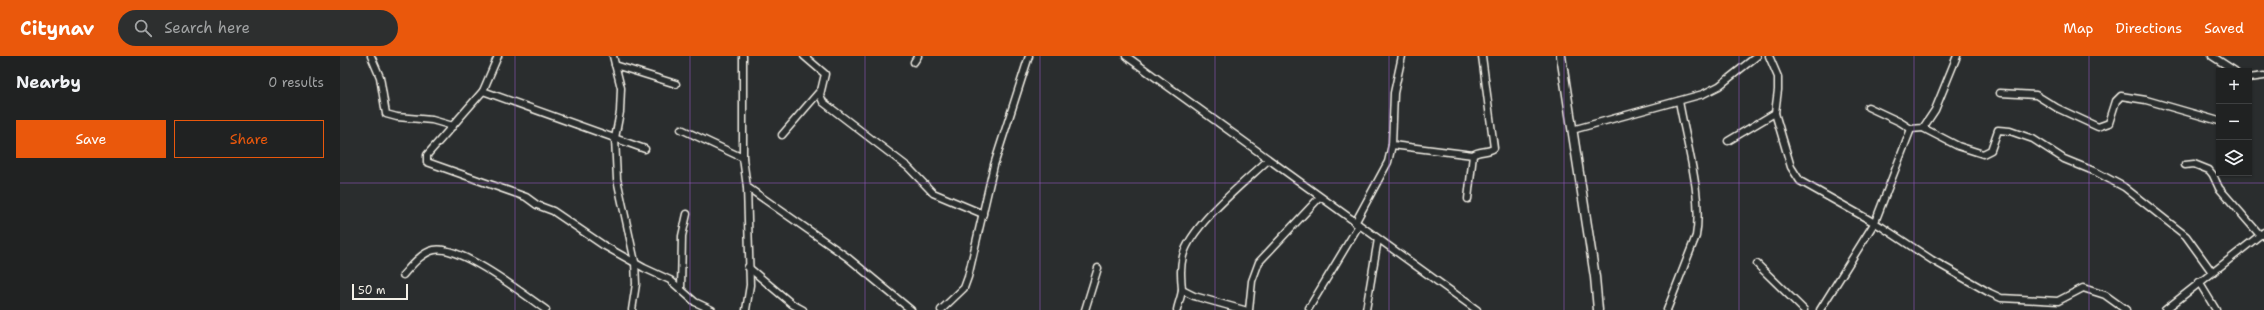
<!DOCTYPE html>
<html lang="en">
<head>
<meta charset="utf-8">
<style>
  body { margin:0; font-family:"Shantell Sans",sans-serif; background:#2d2f2f; color:#f1f3f6 }
  .controls { position:absolute; right:12px; top:12px; display:grid; overflow:hidden; border-radius:0px; box-shadow:0 1px 3px #0004 }
  .controls button { width:36px; height:36px; display:grid; place-items:center; padding:0; border:0; border-bottom:1px solid #3d3f40; background:#202222; color:#f1f3f6; font:20px sans-serif }
  .scale { position:absolute; left:12px; bottom:10px; width:56px; box-sizing:border-box; padding-left:4px; border:2px solid #f4f1e8; border-top:0; font-size:11px; line-height:14px; white-space:nowrap; color:#f4f1e8; -webkit-text-stroke:3px #2a2d2e; paint-order:stroke }
  .list { margin:0; padding:0; list-style:none }
  h2 { display:flex; justify-content:space-between; align-items:center; height:52px; margin:0; padding:0 16px; font-size:17px }
  h2 small { font-size:13px; font-weight:400; color:#a2a4a5 }
  .actions { display:flex; gap:8px; padding:12px 16px }
  .actions a { flex:1; padding:9px 0; border:1px solid #ea580c; border-radius:0px; text-align:center; font-size:14px; color:#ea580c }
  .actions .main { background:#ea580c; color:#fff }
  .icon { flex:none; width:22px; height:22px; fill:none; stroke:currentColor; stroke-width:2; stroke-linecap:round; stroke-linejoin:round }
  .map { position:relative; flex:none; width:1924px; height:254px; overflow:hidden }
  header { display:flex; align-items:center; gap:24px; box-sizing:border-box; height:56px; padding:0 20px; background:#ea580c; color:#fff }
  header strong { font-size:19px }
  nav { display:flex; gap:22px; margin-inline-start:auto; font-size:14px }
  .search { width:280px; height:36px; background:#2d2f2f; display:flex; align-items:center; gap:10px; box-sizing:border-box; padding:0 14px; border-radius:22px; color:#a2a4a5; font-size:15px }
  main { display:flex }
  aside { flex:1; background:#202222 }
  .map>svg:first-child { display:block }
  .lines { fill:none; stroke-linecap:round; stroke-linejoin:round }
  .street-casing { stroke:#f4f1e8; stroke-width:9 }
  .secondary-casing { stroke:#f4f1e8; stroke-width:11 }
  .street { stroke:#2a2d2e; stroke-width:6 }
  .secondary { stroke:#2a2d2e; stroke-width:8 }
  .grid { fill:none; stroke:#995dc9; stroke-width:1; stroke-opacity:0.55 }
</style>
</head>
<body>
<header>
<strong>Citynav</strong>
<div class="search"><svg class="icon" aria-label="search" viewBox="0 0 24 24"><circle cx="10" cy="10" r="6"/><path d="M15 15l6 6"/></svg>Search here</div>
<nav><a>Map</a><a>Directions</a><a>Saved</a></nav>
</header>
<main>
<aside>
<h2>Nearby<small>0 results</small></h2>
<ul class="list">
</ul>
<div class="actions"><a class="main">Save</a><a>Share</a></div>
</aside>
<div class="map">
<svg width="1924" height="254" viewBox="0 0 1924 254">
  <rect width="100%" height="100%" fill="#2a2d2e"/>
  <filter id="ink" filterUnits="userSpaceOnUse"><feTurbulence type="fractalNoise" baseFrequency=".025" numOctaves="2"/><feDisplacementMap in="SourceGraphic" scale="8" xChannelSelector="R" yChannelSelector="G"/><feConvolveMatrix kernelMatrix="1 2 1 2 8 2 1 2 1" color-interpolation-filters="sRGB"/></filter>
  <g filter="url(#ink)">
    <g class="lines">
      <defs>
        <g id="street">
          <path d="M31 0 40 21 46 58 57 61 92 64 113 70"/>
          <path d="M158 0 143 35 87 99V106L186 141 197 149 213 155 263 189 304 212 330 224 355 246 372 254"/>
          <path d="M273 0 281 32 280 56 275 82 277 123 295 206 296 228 292 254"/>
          <path d="M403 0V102L407 131 410 229 406 254"/>
          <path d="M464 0 485 18 480 39 483 46 568 111 593 137 643 158"/>
          <path d="M786 0 1137 254"/>
          <path d="M1429 0 1438 21V34L1435 57 1451 111 1460 125 1542 171 1592 204 1650 237 1661 242 1718 245 1743 232 1765 239 1786 254"/>
          <path d="M1872 0 1895 15"/>
          <path d="M574 6 578 0"/>
          <path d="M275 9 336 28"/>
          <path d="M1909 22 1924 20"/>
          <path d="M143 35 305 93"/>
          <path d="M1660 37 1696 39 1717 52 1758 71 1769 67 1776 45 1781 40 1806 44 1879 65"/>
          <path d="M1528 51 1560 66 1571 73 1583 72 1595 54 1617 0"/>
          <path d="M1583 72 1618 90 1643 98 1651 94 1658 74 1670 75 1693 83 1724 103 1756 116 1784 131 1846 180 1872 216"/>
          <path d="M341 73 403 102"/>
          <path d="M1232 74 1363 38 1379 30 1417 0"/>
          <path d="M442 79 480 35"/>
          <path d="M1388 85 1435 57"/>
          <path d="M1052 89 1133 99C1139 94 1148 97 1154 92L1142 0"/>
          <path d="M1845 109 1854 108 1869 114 1873 119 1879 132 1920 179"/>
          <path d="M407 131 507 201 571 254"/>
          <path d="M1128 143 1133 99"/>
          <path d="M1015 167 1048 106 1052 89 1054 37 1062 0"/>
          <path d="M1417 208 1464 254"/>
          <path d="M408 211 452 248 463 254"/>
          <path d="M63 219C71 210 81 197 94 194 119 188 185 239 206 254"/>
          <path d="M1859 226 1876 254"/>
          <path d="M341 234 342 180 347 158"/>
          <path d="M842 234 854 240 904 254"/>
          <path d="M969 252 1019 169"/>
          <path d="M601 254 624 232 628 221 654 109 689 0"/>
          <path d="M745 254 758 212"/>
          <path d="M837 254C838 248 842 239 842 233 841 221 840 212 843 200 851 169 905 126 928 104"/>
          <path d="M909 254 912 225 919 206 980 141"/>
          <path d="M1026 254 1038 183"/>
          <path d="M1327 254 1356 180C1363 140 1346 86 1339 45"/>
          <path d="M1480 254 1535 166 1571 73"/>
          <path d="M1825 254 1924 176"/>
        </g>
        <path id="secondary" d="M1221 0 1255 221 1258 254"/>
      </defs>
      <!-- street casing -->
      <use href="#street" class="street-casing"/>
      <!-- secondary casing -->
      <use href="#secondary" class="secondary-casing"/>
      <!-- street -->
      <use href="#street" class="street"/>
      <!-- secondary -->
      <use href="#secondary" class="secondary"/>
    </g>
  </g>
  <!-- grid -->
  <path class="grid" d="M175 0V254M350 0V254M525 0V254M700 0V254M875 0V254M1049 0V254M1224 0V254M1399 0V254M1574 0V254M1749 0V254M0 127H1924"/>
</svg>
<div class="controls">
<button>+</button>
<button>−</button>
<button><svg class="icon" aria-label="layers" viewBox="0 0 24 24"><path d="M12 4l9 5-9 5-9-5zM3 14l9 5 9-5"/></svg></button>
</div>
<div class="scale">50 m</div>
</div>
</main>
</body>
</html>
